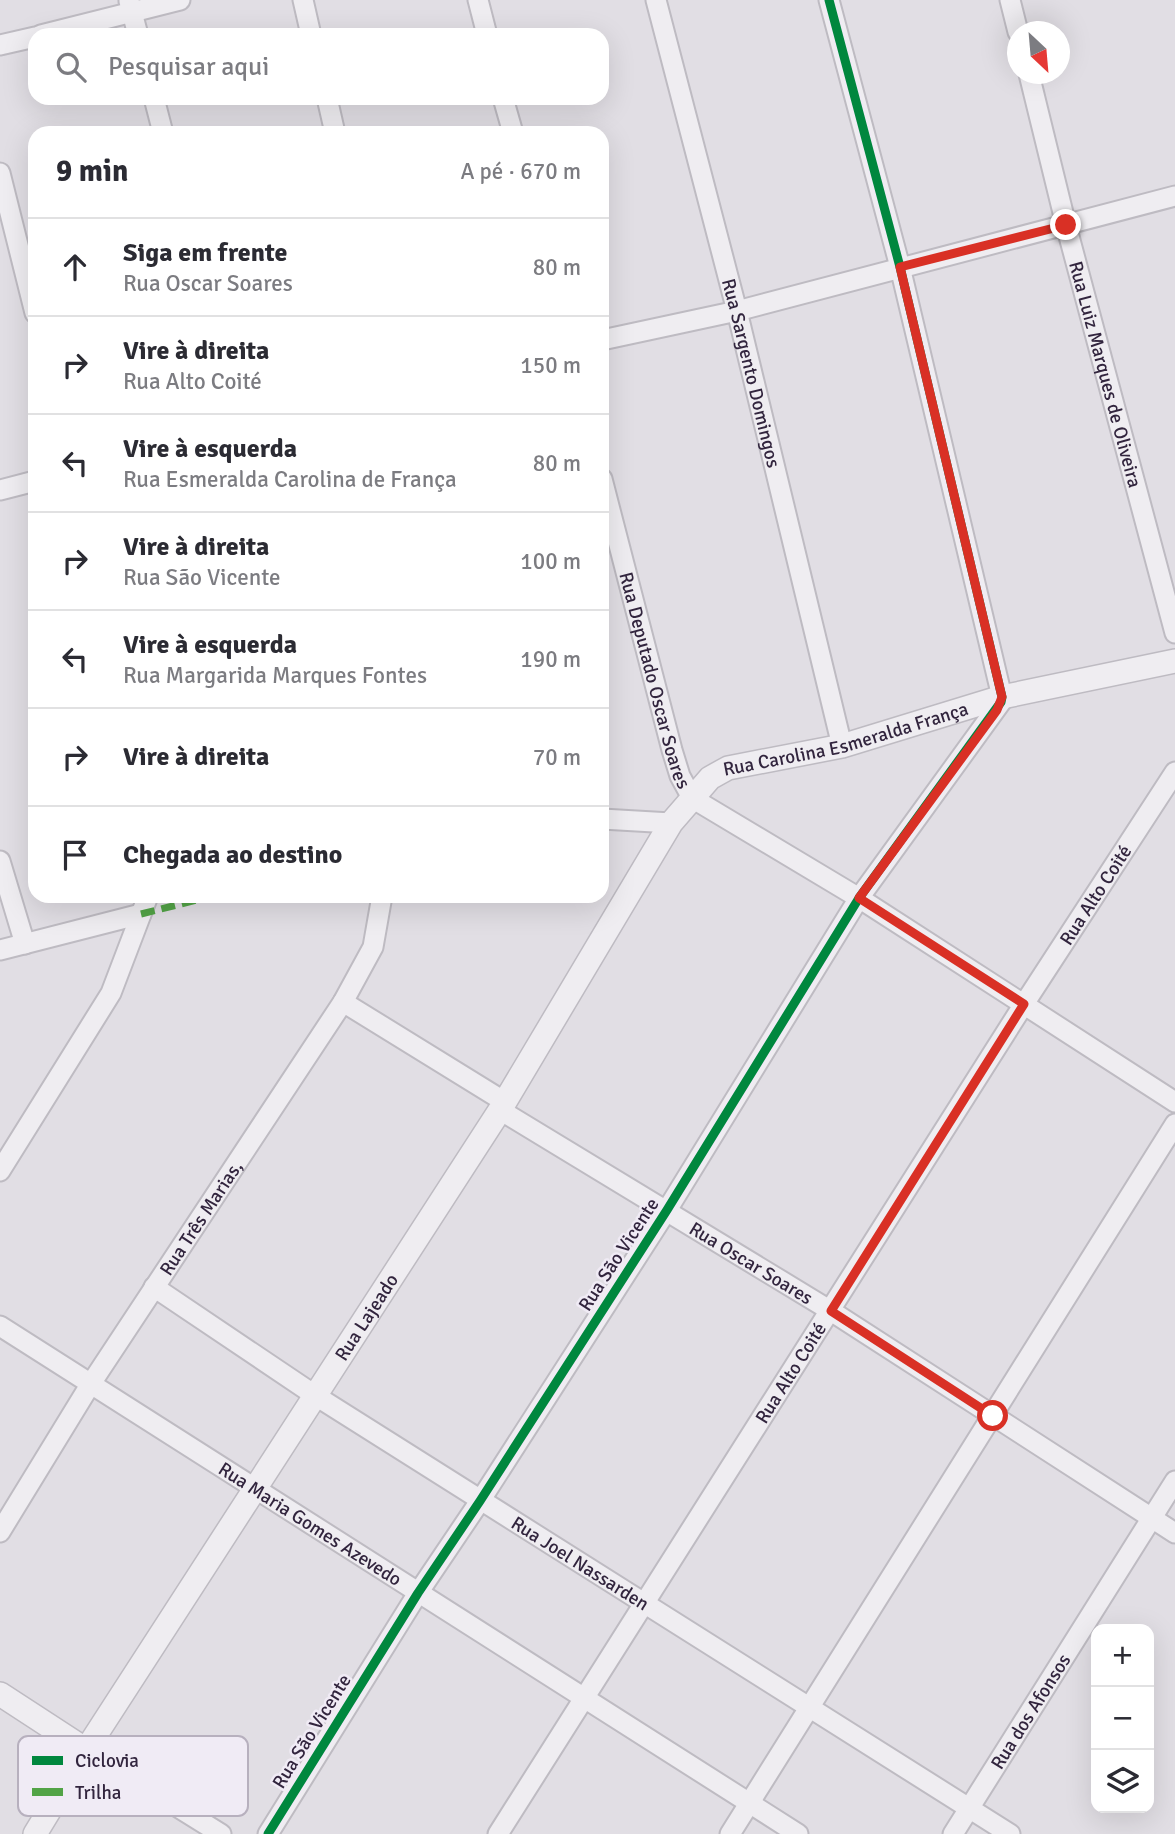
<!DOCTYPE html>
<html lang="pt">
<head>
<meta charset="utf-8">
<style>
  body { margin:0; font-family:Signika,sans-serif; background:#f2f2f3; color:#2b2b33 }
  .controls { position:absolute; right:21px; bottom:21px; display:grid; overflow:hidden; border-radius:14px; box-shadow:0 7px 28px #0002 }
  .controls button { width:63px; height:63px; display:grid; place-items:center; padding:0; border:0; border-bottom:2px solid #e1e1e2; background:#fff; color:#2b2b33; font:35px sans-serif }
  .compass { position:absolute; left:1007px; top:21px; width:63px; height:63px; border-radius:50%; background:#fff; box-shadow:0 7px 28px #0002; rotate:154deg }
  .stop { position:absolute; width:21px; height:21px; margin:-16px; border:5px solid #d93025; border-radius:50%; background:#fff }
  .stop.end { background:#d93025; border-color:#fff; box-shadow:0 2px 7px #0008 }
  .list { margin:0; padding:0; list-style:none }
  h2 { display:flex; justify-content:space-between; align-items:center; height:91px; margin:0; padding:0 28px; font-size:30px }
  h2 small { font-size:23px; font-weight:400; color:#7c7c81 }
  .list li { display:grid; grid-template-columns:46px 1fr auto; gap:21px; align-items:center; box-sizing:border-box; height:98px; padding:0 28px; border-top:2px solid #e1e1e2 }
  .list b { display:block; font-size:26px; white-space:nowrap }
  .list p { margin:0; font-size:23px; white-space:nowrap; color:#7c7c81 }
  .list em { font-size:23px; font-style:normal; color:#7c7c81 }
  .icon { flex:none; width:38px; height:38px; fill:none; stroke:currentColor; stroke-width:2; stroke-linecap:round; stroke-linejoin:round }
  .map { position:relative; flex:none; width:1175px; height:1834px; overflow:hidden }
  .search { position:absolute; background:#fff; box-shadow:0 7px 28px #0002; left:28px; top:28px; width:581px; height:77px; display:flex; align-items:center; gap:18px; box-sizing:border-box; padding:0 24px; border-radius:21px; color:#7c7c81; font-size:26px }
  .panel { position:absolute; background:#fff; box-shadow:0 7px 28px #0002; left:28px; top:126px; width:581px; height:777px; border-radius:21px }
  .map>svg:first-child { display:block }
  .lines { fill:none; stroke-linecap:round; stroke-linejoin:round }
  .minor-casing { stroke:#bebbc2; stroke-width:23 }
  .tertiary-casing { stroke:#bebbc2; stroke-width:26 }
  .minor { stroke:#efedf1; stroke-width:19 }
  .tertiary { stroke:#efedf1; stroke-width:23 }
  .quiet { stroke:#52a346; stroke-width:7; stroke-dasharray:14 7; stroke-linecap:butt }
  .cycleway-casing { stroke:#f0ebf5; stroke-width:13 }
  .cycleway { stroke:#00873e; stroke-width:9 }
  .route { stroke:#d93025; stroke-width:9 }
  .labels { text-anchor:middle; stroke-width:5; stroke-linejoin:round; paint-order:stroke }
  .street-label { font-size:19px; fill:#32253e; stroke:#f0ebf5 }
  .key { fill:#f0ebf5; stroke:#b7b0be; stroke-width:2 }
  .key-label { font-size:19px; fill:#32253e }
</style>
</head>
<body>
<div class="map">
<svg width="1175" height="1834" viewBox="0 0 1175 1834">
  <rect width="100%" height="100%" fill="#e1dee4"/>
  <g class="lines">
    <defs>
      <g id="minor">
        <path d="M303 0 311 35"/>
        <path d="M478 0 487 35"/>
        <path id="s1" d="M656 0 737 311 842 746"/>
        <path d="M1010 0 1018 32"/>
        <path d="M129 1 138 35"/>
        <path d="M41 35 180 0"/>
        <path d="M0 45 35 37"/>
        <path id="s2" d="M1029 74 1066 225 1175 633"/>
        <path d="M154 98 163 133"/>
        <path d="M327 98 335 133"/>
        <path d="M503 98 513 133"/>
        <path d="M0 173 35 313"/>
        <path d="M602 340 737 311 1175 196"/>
        <path id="s3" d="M602 479 672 750 680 776 692 798 859 898 1175 1102"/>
        <path d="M0 490 35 481"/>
        <path d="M602 819 671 823"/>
        <path d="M0 861 25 944"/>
        <path d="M0 950 141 914"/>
        <path d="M343 1002 505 1102"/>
        <path id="s4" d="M500 1110 831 1311 1175 1533"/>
        <path d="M0 1171 111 993 148 896"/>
        <path id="s5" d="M154 1287 316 1396 1010 1834"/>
        <path id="s6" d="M0 1326 798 1834"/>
        <path id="s7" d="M0 1532 90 1385 343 1002 373 947 382 896"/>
        <path d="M86 1750 221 1834"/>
        <path d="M268 1834 418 1593 480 1501 667 1210 859 898 1001 702 1002 697 900 267 829 0"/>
        <path id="s8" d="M498 1834 1024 1004 1175 772"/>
        <path d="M730 1834 1175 1124"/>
        <path id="s9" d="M953 1834 1175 1481"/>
      </g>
      <g id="tertiary">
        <path d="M0 1694 86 1750"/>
        <path id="s10" d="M35 1834 86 1750 500 1110 671 823 710 778 728 768 842 746 1002 697 1175 661"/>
      </g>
    </defs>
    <!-- minor casing -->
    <use href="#minor" class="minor-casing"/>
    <!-- tertiary casing -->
    <use href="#tertiary" class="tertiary-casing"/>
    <!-- minor -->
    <use href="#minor" class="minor"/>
    <!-- tertiary -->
    <use href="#tertiary" class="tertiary"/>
    <!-- quiet -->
    <path class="quiet" d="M141 914 213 896"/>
    <defs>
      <path id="cycleway" d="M268 1834 418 1593 480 1501 667 1210 859 898 1001 702 1002 697 900 267 829 0"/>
    </defs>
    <!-- cycleway casing -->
    <use href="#cycleway" class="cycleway-casing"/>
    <!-- cycleway -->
    <use href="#cycleway" class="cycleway"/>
  </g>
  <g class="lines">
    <!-- route -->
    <path class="route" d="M993 1416 831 1311 1024 1004 859 898 997 710 1002 697 900 267 1066 225"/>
  </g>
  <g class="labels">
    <!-- street labels -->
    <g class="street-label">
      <text dy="7" stroke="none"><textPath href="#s1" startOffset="385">Rua Sargento Domingos</textPath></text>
      <text dy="7" stroke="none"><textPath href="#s2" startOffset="310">Rua Luiz Marques de Oliveira</textPath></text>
      <text dy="7" stroke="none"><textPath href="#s3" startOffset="208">Rua Deputado Oscar Soares</textPath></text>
      <text dy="7" stroke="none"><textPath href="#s10" startOffset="1396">Rua Carolina Esmeralda França</textPath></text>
      <text dy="7" stroke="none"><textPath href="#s8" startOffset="1113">Rua Alto Coité</textPath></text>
      <text dy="7" stroke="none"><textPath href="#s7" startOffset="373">Rua Três Marias,</textPath></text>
      <text transform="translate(618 1254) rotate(-57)" y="7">Rua São Vicente</text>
      <text dy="7" stroke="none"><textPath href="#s4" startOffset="294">Rua Oscar Soares</textPath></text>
      <text dy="7" stroke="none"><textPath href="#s10" startOffset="614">Rua Lajeado</textPath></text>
      <text dy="7" stroke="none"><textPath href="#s8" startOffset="546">Rua Alto Coité</textPath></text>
      <text dy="7" stroke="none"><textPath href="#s6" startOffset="368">Rua Maria Gomes Azevedo</textPath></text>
      <text dy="7" stroke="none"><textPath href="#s5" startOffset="508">Rua Joel Nassarden</textPath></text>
      <text dy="7" stroke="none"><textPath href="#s9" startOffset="145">Rua dos Afonsos</textPath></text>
      <text transform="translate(311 1731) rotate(-58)" y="7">Rua São Vicente</text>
    </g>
  </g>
  <!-- legend -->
  <rect x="18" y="1736" width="230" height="80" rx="10" class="key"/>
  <rect x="32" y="1756" width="31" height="9" fill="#00873e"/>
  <rect x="32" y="1788" width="31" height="8" fill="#52a346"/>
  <g class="key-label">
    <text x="75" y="1767">Ciclovia</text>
    <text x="75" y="1799">Trilha</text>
  </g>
</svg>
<div class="controls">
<button>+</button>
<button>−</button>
<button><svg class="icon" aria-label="layers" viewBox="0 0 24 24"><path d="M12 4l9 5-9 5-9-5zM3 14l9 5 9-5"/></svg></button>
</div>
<svg class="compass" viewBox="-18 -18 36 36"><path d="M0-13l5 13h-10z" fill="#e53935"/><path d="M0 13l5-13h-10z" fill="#7c7c81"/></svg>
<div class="stop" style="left:993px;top:1416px"></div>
<div class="stop end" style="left:1066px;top:225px"></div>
<div class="search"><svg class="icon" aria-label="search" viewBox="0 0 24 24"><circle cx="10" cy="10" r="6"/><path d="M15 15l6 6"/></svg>Pesquisar aqui</div>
<section class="panel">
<h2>9 min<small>A pé · 670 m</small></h2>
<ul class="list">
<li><svg class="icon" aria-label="ahead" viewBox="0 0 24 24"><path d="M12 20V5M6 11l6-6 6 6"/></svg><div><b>Siga em frente</b><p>Rua Oscar Soares</p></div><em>80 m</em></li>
<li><svg class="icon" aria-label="right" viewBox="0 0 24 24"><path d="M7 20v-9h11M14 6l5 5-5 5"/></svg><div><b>Vire à direita</b><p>Rua Alto Coité</p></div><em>150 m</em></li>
<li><svg class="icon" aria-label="left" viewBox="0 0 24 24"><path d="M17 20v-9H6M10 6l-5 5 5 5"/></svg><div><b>Vire à esquerda</b><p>Rua Esmeralda Carolina de França</p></div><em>80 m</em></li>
<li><svg class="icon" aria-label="right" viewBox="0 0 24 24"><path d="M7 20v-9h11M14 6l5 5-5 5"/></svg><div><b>Vire à direita</b><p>Rua São Vicente</p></div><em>100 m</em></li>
<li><svg class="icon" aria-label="left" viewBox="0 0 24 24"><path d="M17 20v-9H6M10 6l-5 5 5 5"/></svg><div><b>Vire à esquerda</b><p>Rua Margarida Marques Fontes</p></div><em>190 m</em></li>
<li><svg class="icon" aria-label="right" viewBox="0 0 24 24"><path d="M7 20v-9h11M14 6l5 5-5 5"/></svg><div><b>Vire à direita</b></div><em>70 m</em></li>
<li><svg class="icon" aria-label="arrive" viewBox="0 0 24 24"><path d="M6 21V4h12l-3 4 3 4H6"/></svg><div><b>Chegada ao destino</b></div></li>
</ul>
</section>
</div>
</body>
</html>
